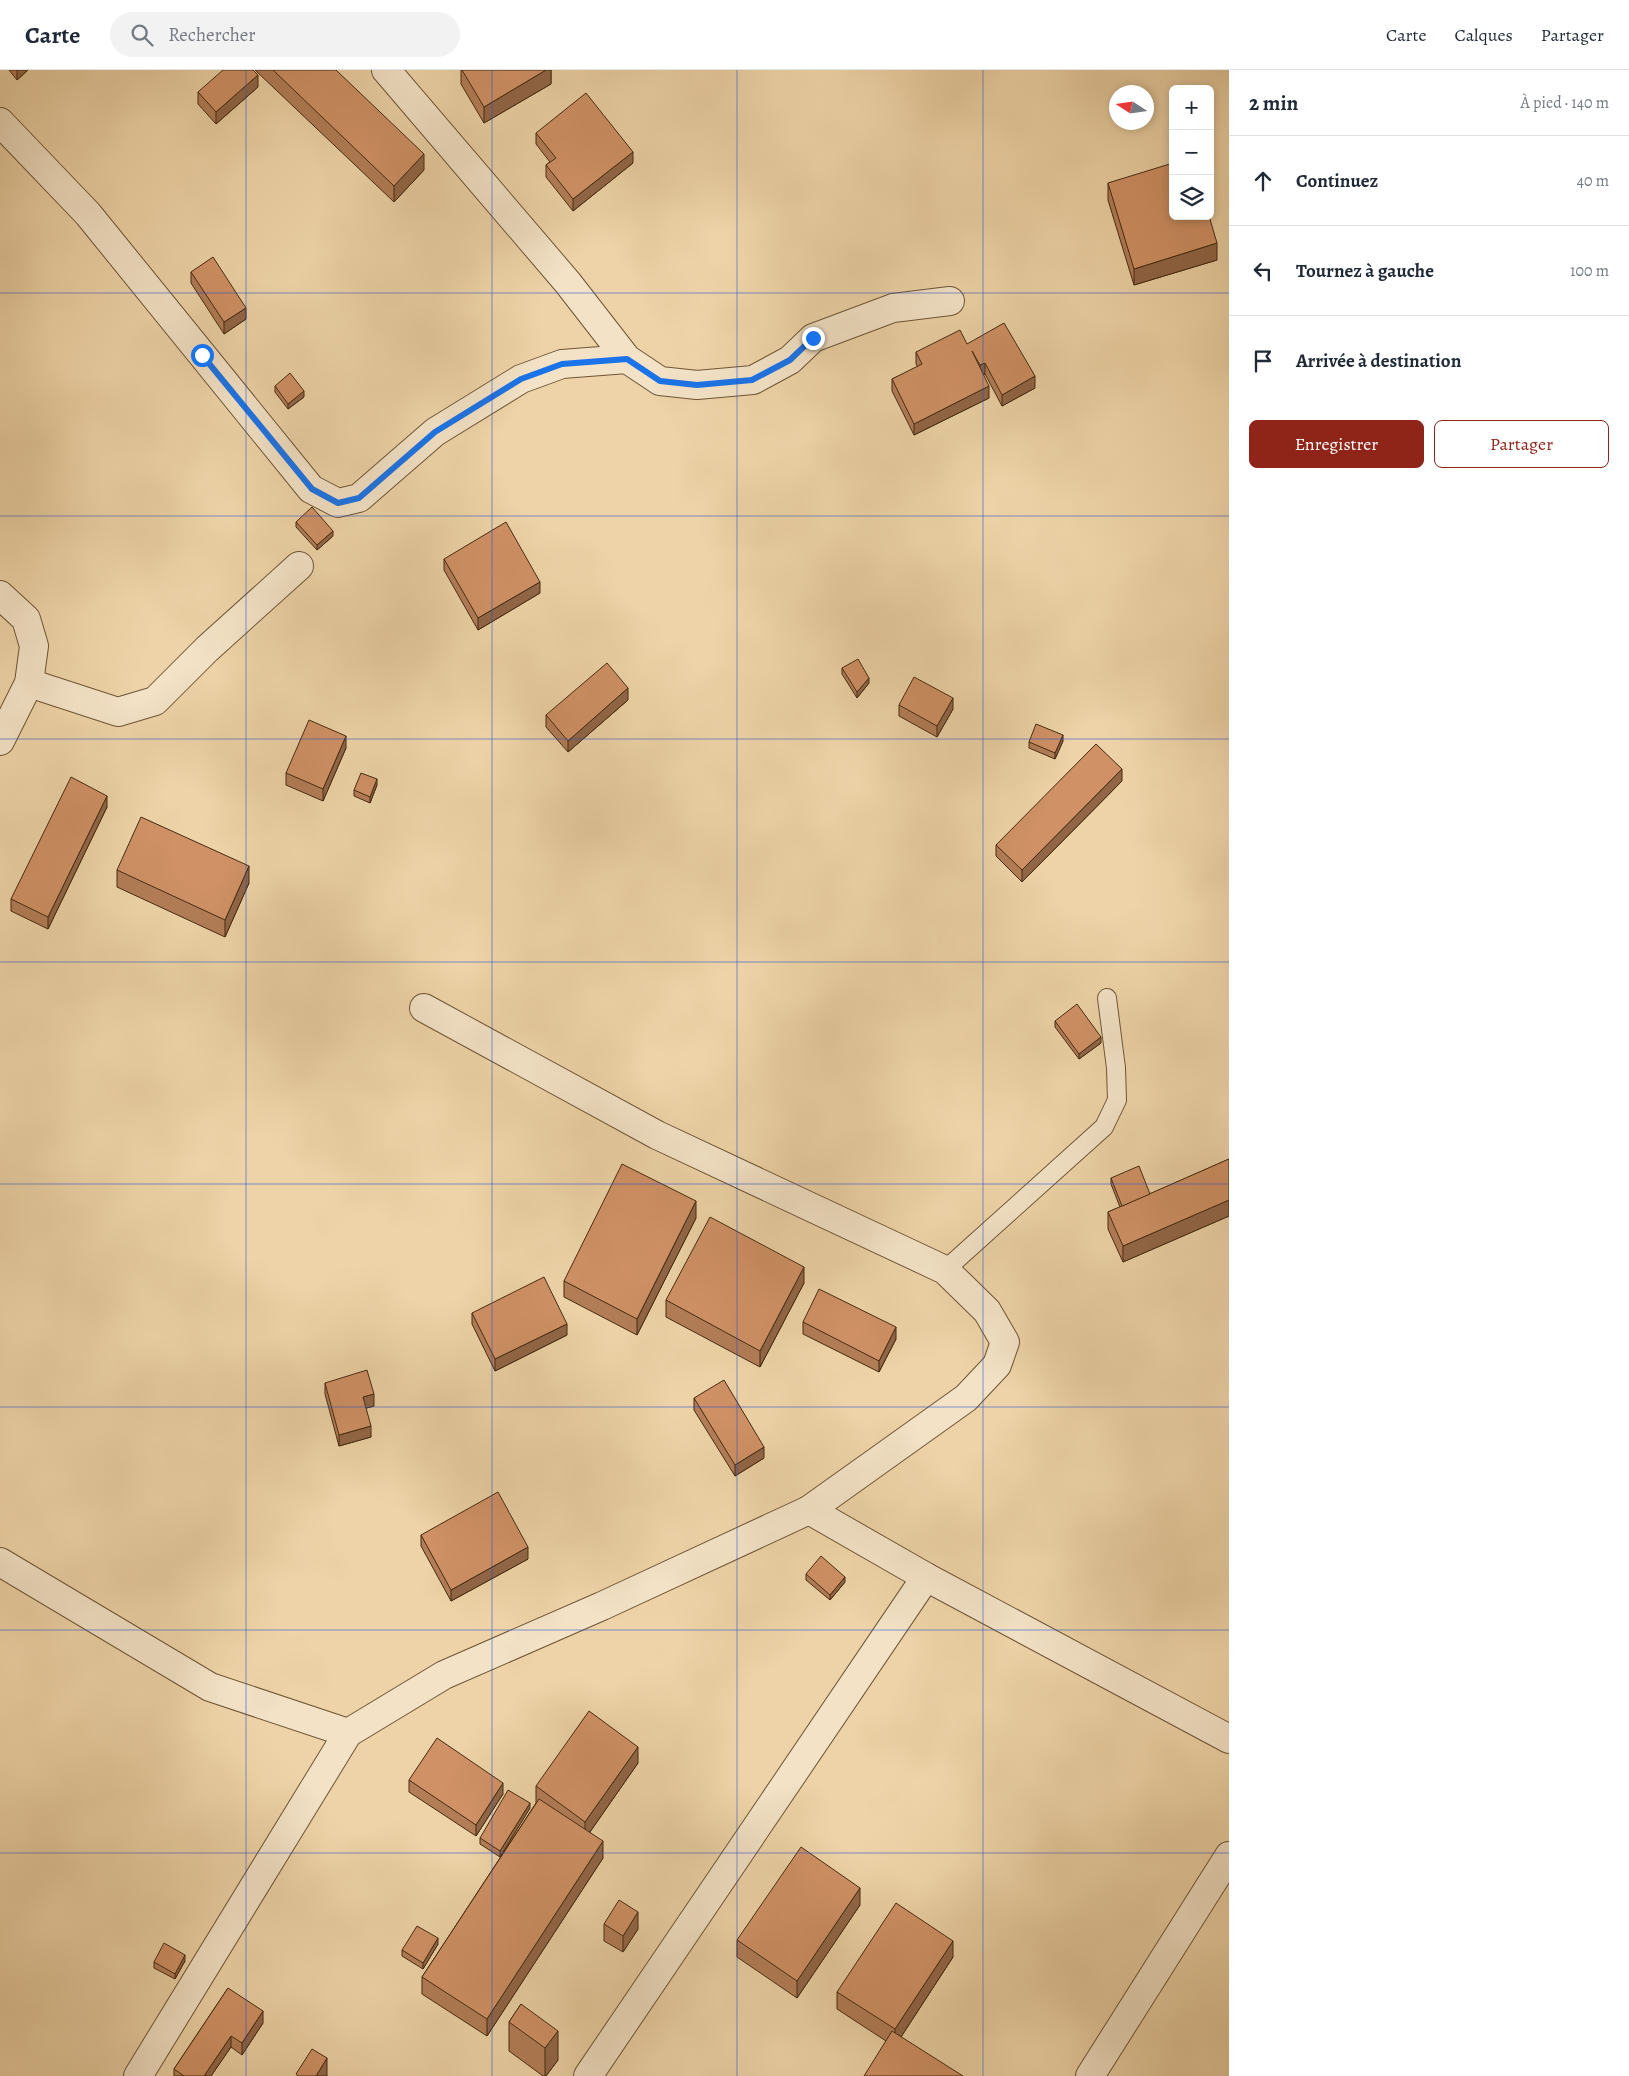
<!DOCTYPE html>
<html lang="fr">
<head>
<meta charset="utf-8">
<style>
  body { margin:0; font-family:Alegreya,serif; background:#f2f2f3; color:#1f2937 }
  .controls { position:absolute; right:15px; top:15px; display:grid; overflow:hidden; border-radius:8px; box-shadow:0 2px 8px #0003 }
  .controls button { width:45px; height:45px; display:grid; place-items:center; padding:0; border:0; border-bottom:1px solid #e0e1e3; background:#fff; color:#1f2937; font:25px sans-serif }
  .compass { position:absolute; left:1109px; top:15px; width:45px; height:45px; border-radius:50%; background:#fff; box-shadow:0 2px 8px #0003; rotate:282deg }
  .stop { position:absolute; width:15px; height:15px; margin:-11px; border:4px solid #1a73e8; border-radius:50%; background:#fff }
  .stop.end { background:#1a73e8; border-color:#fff; box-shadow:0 1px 5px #0008 }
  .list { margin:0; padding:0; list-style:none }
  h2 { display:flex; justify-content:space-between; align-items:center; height:65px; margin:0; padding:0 20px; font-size:21px }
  h2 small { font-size:16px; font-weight:400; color:#747a83 }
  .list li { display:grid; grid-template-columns:32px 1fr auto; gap:15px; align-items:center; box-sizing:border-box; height:90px; padding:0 20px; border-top:1px solid #e0e1e3 }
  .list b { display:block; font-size:19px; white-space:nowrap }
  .list em { font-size:16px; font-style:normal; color:#747a83 }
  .actions { display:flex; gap:10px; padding:15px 20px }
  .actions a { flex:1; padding:11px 0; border:1px solid #8f2418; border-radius:8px; text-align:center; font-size:18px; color:#8f2418 }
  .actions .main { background:#8f2418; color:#fff }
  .icon { flex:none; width:28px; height:28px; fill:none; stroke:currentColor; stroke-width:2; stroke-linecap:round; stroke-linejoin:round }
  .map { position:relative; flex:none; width:1229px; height:2006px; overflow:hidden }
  header { display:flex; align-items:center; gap:30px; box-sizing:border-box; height:70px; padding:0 25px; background:#fff; border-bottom:1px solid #e0e1e3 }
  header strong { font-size:24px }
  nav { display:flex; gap:28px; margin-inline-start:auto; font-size:18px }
  .search { width:350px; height:45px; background:#f2f2f3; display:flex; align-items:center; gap:12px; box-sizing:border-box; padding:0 18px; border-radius:28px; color:#747a83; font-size:19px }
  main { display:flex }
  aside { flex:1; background:#fff }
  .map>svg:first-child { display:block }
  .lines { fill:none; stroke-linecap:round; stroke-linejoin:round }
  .service-casing { stroke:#6e5536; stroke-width:20 }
  .minor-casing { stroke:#6e5536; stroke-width:30 }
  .service { stroke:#f3e2c6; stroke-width:18 }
  .minor { stroke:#f3e2c6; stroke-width:28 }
  .wall { fill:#b27d57; stroke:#442b11 }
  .shaded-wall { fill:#916647; stroke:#442b11 }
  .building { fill:#cf9165; stroke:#442b11 }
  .route { stroke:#1a73e8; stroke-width:6 }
  .grid { fill:none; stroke:#1d4ed8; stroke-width:1; stroke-opacity:0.55 }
</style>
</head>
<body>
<header>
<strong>Carte</strong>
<div class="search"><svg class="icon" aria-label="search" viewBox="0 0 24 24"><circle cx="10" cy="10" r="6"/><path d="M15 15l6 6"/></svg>Rechercher</div>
<nav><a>Carte</a><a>Calques</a><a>Partager</a></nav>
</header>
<main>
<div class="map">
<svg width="1229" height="2006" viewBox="0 0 1229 2006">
  <rect width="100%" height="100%" fill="#edd3a7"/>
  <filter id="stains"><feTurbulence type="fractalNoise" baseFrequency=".004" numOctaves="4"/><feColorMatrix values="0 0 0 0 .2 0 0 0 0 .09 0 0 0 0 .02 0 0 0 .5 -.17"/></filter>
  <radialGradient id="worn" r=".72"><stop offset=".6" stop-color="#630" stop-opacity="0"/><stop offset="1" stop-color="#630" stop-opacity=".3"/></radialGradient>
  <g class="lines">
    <defs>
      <path id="service" d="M945 1200 1104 1057 1117 1030 1116 998 1107 928"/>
      <g id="minor">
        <path d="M386 0 568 213 627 289 660 311 697 315 753 310 790 290 813 268 893 238 950 231"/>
        <path d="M0 52 88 144 311 419 338 433 359 428 435 362 521 309 562 294 627 289"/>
        <path d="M0 525 26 549 34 576 29 613 0 671"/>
        <path d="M29 613 118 642 155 631 207 579 299 496"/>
        <path d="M809 1440 926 1507 1229 1669"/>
        <path d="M0 1492 210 1617 348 1663 444 1605 602 1536 809 1440 966 1328 997 1295 1005 1272 987 1241 945 1200 657 1065 424 938"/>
        <path d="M138 2006 348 1663"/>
        <path d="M588 2006 926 1507"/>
        <path d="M1090 2006 1229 1786"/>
      </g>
    </defs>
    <!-- service casing -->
    <use href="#service" class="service-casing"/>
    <!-- minor casing -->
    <use href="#minor" class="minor-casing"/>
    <!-- service -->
    <use href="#service" class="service"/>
    <!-- minor -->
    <use href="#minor" class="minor"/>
  </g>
  <!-- wall -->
  <g class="wall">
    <path d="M9 0H28L17 10Z"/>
    <path d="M255 0H336L424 100 394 132Z"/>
    <path d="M461 0H551V14L484 53 461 14Z"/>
    <path d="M258 17 216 54 198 34V22Z"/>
    <path d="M536 63 633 93 573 141 546 107V95L550 92 536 74Z"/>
    <path d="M1108 113 1217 190 1134 215 1108 130Z"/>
    <path d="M191 202 246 249 224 264 191 213Z"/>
    <path d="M967 274 1035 318 1002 336 985 304 983 305 989 328 914 365 892 321V309L918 297 916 294V282Z"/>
    <path d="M275 316 304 327 288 339 275 322Z"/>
    <path d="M296 452 333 466 317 480 296 457Z"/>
    <path d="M444 489 540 523 478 560 444 500Z"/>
    <path d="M842 598 869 613 857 628 842 604Z"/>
    <path d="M628 630 568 682 546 657V645Z"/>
    <path d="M899 635 953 639 937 667 899 646Z"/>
    <path d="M1063 671 1055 689 1029 678V672Z"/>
    <path d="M346 678 323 731 286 715V703Z"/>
    <path d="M1122 711 1022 812 996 786V775Z"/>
    <path d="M377 715 370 733 354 726V720Z"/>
    <path d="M107 737 48 859 11 841V829Z"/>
    <path d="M117 800 249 813 225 867 117 817Z"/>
    <path d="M1055 951 1101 973 1079 989 1055 957Z"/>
    <path d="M1229 1089V1146L1123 1192 1108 1159V1142L1120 1137 1111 1114V1108L1150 1124Z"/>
    <path d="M696 1148 637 1265 564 1227V1211Z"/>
    <path d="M804 1213 760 1297 666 1247V1230Z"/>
    <path d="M472 1243 567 1265 495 1301 472 1254Z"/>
    <path d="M803 1252 896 1269 879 1302 803 1264Z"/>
    <path d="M325 1313 374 1336 366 1338 371 1367 339 1376 325 1324Z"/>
    <path d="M694 1328 764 1388 735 1406 694 1340Z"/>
    <path d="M421 1465 528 1489 451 1531 421 1476Z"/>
    <path d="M806 1504 845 1512 830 1530 806 1510Z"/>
    <path d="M638 1693 590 1762 603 1788 487 1966 422 1924V1907L536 1733V1716Z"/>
    <path d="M409 1710 503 1724 476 1766 409 1722Z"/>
    <path d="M530 1738 500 1787 480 1774V1768Z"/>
    <path d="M860 1835 797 1928 737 1887V1870Z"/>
    <path d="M604 1854 638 1859 623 1882 604 1871Z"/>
    <path d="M438 1874 423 1899 402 1886V1880Z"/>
    <path d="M953 1887 901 1967 886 1971 837 1939V1922Z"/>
    <path d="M185 1891 175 1909 154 1898V1892Z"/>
    <path d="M228 1918 263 1953 242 1985 231 1977 211 2006H174V1999Z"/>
    <path d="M521 1934 558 1990 546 2006H543L509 1981V1952Z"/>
  </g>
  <!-- shaded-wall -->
  <g class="shaded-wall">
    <path d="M17 0H28L17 10Z"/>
    <path d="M546 0H551V14L484 53V37Z"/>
    <path d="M258 5V17L216 54V42Z"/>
    <path d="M633 82V93L573 141V129Z"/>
    <path d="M424 84V100L394 132V116Z"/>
    <path d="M1217 173V190L1134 215V199Z"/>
    <path d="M246 238V249L224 264V252Z"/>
    <path d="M985 293V304L980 307V295Z"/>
    <path d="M1035 306V318L1002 336V325Z"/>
    <path d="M989 316V328L914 365V354Z"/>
    <path d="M304 321V327L288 339V334Z"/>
    <path d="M333 461V466L317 480V475Z"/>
    <path d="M540 512V523L478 560V548Z"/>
    <path d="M869 608V613L857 628V622Z"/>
    <path d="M628 618V630L568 682V671Z"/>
    <path d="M953 628V639L937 667V656Z"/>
    <path d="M1063 665V671L1055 689V683Z"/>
    <path d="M346 666V678L323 731V719Z"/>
    <path d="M1122 699V711L1022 812V800Z"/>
    <path d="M377 709V715L370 733V727Z"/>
    <path d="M107 726V737L48 859V847Z"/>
    <path d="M249 796V813L225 867V850Z"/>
    <path d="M1101 967V973L1079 989V984Z"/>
    <path d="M1229 1130V1146L1123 1192V1176Z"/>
    <path d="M696 1131V1148L637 1265V1249Z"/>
    <path d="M804 1197V1213L760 1297V1281Z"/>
    <path d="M567 1254V1265L495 1301V1289Z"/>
    <path d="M896 1257V1269L879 1302V1291Z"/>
    <path d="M374 1324V1336L363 1339V1327Z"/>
    <path d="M371 1356V1367L339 1376V1365Z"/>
    <path d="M764 1377V1388L735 1406V1395Z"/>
    <path d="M528 1477V1489L451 1531V1520Z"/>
    <path d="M845 1507V1512L830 1530V1525Z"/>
    <path d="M638 1677V1693L585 1769V1752Z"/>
    <path d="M503 1713V1724L476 1766V1755Z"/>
    <path d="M530 1733V1738L500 1787V1781Z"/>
    <path d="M603 1771V1788L487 1966V1949Z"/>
    <path d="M860 1818V1835L797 1928V1911Z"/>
    <path d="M638 1842V1859L623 1882V1866Z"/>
    <path d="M438 1868V1874L423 1899V1893Z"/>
    <path d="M953 1871V1887L895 1976V1959Z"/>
    <path d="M185 1885V1891L175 1909V1904Z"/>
    <path d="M263 1941V1953L242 1985V1973Z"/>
    <path d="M558 1961V1990L546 2006H545V1978Z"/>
    <path d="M231 1966V1977L211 2006H204Z"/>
    <path d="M327 1988V2006H316Z"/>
  </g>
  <!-- building -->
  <g class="building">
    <path d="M223 0H253L258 5 216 42 198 22Z"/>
    <path d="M273 0H336L424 84 394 116Z"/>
    <path d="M462 0H546L484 37Z"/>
    <path d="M586 23 633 82 573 129 546 95 556 88 536 63Z"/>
    <path d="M1173 93V146H1209L1217 173 1134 199 1108 113Z"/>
    <path d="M213 187 246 238 224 252 191 202Z"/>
    <path d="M1004 253 1035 306 1002 325 985 293 980 295 972 281 989 316 914 354 892 309 922 294 916 282 960 260 967 274Z"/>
    <path d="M290 303 304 321 288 334 275 316Z"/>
    <path d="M312 437 333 461 317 475 296 452Z"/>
    <path d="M506 452 540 512 478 548 444 489Z"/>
    <path d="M858 589 869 608 857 622 842 598Z"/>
    <path d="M607 593 628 618 568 671 546 645Z"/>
    <path d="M914 607 953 628 937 656 899 635Z"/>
    <path d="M309 650 346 666 323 719 286 703Z"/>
    <path d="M1036 654 1063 665 1055 683 1029 672Z"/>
    <path d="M1096 674 1122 699 1022 800 996 775Z"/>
    <path d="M361 703 377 709 370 727 354 720Z"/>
    <path d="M71 707 107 726 48 847 11 829Z"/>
    <path d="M141 747 249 796 225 850 117 800Z"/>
    <path d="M1077 934 1101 967 1079 984 1055 951Z"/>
    <path d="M1229 1089V1130L1123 1176 1108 1142Z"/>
    <path d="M622 1094 696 1131 637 1249 564 1211Z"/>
    <path d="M1139 1096 1150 1124 1122 1136 1111 1108Z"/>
    <path d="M710 1147 804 1197 760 1281 666 1230Z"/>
    <path d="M544 1207 567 1254 495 1289 472 1243Z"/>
    <path d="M819 1219 896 1257 879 1291 803 1252Z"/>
    <path d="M367 1300 374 1324 363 1327 371 1356 339 1365 325 1313Z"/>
    <path d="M724 1310 764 1377 735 1395 694 1328Z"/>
    <path d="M498 1422 528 1477 451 1520 421 1465Z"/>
    <path d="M821 1486 845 1507 830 1525 806 1504Z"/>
    <path d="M589 1641 638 1677 585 1752 536 1716Z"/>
    <path d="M437 1668 503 1713 476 1755 409 1710Z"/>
    <path d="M508 1720 530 1733 500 1781 480 1768Z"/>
    <path d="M539 1729 603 1771 487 1949 422 1907Z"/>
    <path d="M801 1777 860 1818 797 1911 737 1870Z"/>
    <path d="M619 1830 638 1842 623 1866 604 1854Z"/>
    <path d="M896 1833 953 1871 895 1959 837 1922Z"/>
    <path d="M417 1856 438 1868 423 1893 402 1880Z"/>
    <path d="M164 1873 185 1885 175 1904 154 1892Z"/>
    <path d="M228 1918 263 1941 242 1973 231 1966 204 2006H184L174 1999Z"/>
    <path d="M521 1934 558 1961 545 1978 509 1952Z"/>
    <path d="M892 1961 963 2006H864Z"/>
    <path d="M312 1979 327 1988 316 2006H298L296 2004Z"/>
  </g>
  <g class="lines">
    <!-- route -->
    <path class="route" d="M202 285 312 419 338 433 359 428 435 362 521 309 562 294 627 289 660 311 697 315 752 310 790 290 813 268"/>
  </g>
  <!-- grid -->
  <path class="grid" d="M246 0V2006M492 0V2006M737 0V2006M983 0V2006M0 223H1229M0 446H1229M0 669H1229M0 892H1229M0 1114H1229M0 1337H1229M0 1560H1229M0 1783H1229"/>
  <rect width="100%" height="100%" filter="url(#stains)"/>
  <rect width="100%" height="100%" fill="url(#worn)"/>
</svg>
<div class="controls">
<button>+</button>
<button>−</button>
<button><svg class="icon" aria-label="layers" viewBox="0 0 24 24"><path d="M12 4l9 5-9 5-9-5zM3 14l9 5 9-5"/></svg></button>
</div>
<svg class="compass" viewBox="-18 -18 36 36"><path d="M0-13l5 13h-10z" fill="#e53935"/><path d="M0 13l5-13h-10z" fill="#747a83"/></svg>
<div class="stop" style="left:202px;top:285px"></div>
<div class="stop end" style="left:813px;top:268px"></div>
</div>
<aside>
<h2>2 min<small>À pied · 140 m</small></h2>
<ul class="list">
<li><svg class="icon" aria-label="ahead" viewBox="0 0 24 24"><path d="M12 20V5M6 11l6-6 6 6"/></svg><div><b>Continuez</b></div><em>40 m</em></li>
<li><svg class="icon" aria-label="left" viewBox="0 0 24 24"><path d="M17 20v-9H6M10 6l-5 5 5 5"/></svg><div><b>Tournez à gauche</b></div><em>100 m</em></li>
<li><svg class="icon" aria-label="arrive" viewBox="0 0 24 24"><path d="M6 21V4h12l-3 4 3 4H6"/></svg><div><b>Arrivée à destination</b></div></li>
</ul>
<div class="actions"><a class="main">Enregistrer</a><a>Partager</a></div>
</aside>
</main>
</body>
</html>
